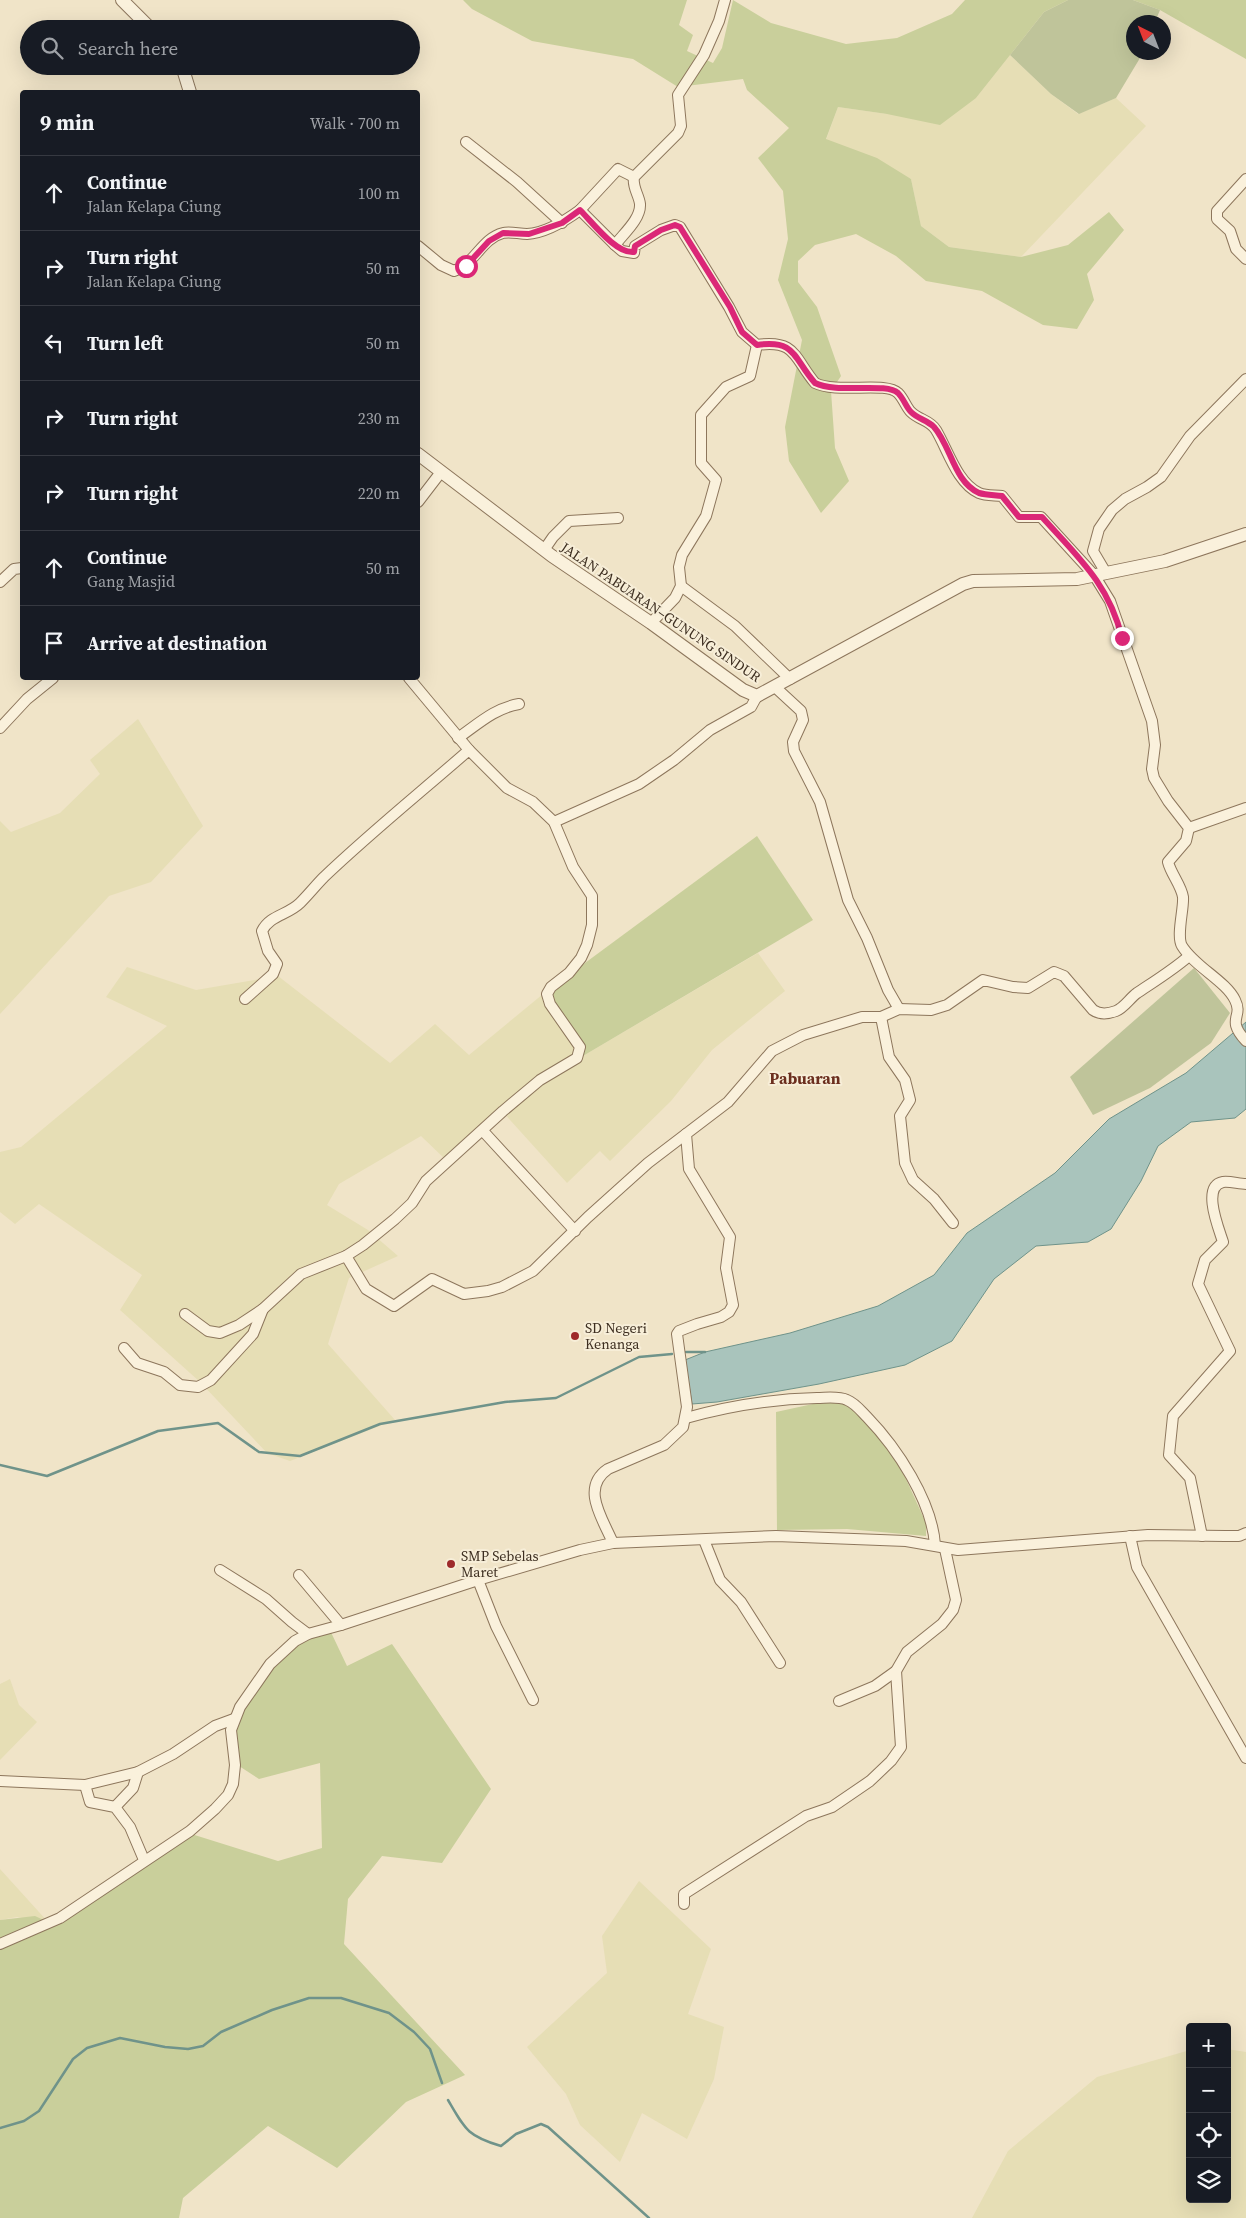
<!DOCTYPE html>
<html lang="en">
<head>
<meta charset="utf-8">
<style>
  body { margin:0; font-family:"Source Serif 4",serif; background:#20242c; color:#f1f3f6 }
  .controls { position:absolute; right:15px; bottom:15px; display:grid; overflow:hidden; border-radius:5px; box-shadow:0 5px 20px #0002 }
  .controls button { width:45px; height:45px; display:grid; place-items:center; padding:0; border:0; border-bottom:1px solid #363941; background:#171b24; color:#f1f3f6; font:25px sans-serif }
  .compass { position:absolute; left:1126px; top:15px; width:45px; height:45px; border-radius:50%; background:#171b24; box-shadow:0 5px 20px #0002; rotate:318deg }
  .stop { position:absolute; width:15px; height:15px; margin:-11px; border:4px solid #db2777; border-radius:50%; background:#fff }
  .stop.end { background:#db2777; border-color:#fff; box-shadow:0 1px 5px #0008 }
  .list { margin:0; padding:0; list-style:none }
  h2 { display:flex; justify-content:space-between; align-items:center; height:65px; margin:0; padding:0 20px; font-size:21px }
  h2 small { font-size:16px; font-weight:400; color:#9ea1a6 }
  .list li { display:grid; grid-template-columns:32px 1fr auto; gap:15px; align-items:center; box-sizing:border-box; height:75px; padding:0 20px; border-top:1px solid #363941 }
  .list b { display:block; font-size:19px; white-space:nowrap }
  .list p { margin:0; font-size:16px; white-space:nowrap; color:#9ea1a6 }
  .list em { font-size:16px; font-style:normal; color:#9ea1a6 }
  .icon { flex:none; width:28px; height:28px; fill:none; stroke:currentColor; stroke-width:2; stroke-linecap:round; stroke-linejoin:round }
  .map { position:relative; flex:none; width:1246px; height:2218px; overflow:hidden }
  .search { position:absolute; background:#171b24; box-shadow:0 5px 20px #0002; left:20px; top:20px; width:400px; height:55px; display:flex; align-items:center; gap:12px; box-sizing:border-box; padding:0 18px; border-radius:28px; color:#9ea1a6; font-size:19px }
  .panel { position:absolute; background:#171b24; box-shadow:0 5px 20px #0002; left:20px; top:90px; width:400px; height:590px; border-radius:5px }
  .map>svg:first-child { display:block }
  .farmland { fill:#e6deb5 }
  .green { fill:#c9cf9b }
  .cemetery { fill:#bfc49a }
  .water { fill:#a9c4bc; stroke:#6f938a }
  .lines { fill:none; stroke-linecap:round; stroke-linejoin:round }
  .stream { stroke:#6f938a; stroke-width:2.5 }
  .minor-casing { stroke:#8d765c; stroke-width:12 }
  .tertiary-casing { stroke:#8d765c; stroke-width:14 }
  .minor { stroke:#faf1dc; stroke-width:10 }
  .tertiary { stroke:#faf1dc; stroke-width:12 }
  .route { stroke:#db2777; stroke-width:6 }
  .poi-dot { fill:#9e2a2b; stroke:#f7eed8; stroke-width:2 }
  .labels { text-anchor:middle; stroke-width:4; stroke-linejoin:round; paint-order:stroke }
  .street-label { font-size:14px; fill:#3d2e20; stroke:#f7eed8 }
  .poi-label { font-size:14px; fill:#3d2e20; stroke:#f7eed8; text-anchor:start }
  .quarter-label { font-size:16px; font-weight:bold; fill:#6b2e1e; stroke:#f7eed8 }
</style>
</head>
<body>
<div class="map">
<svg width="1246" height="2218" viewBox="0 0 1246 2218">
  <rect width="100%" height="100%" fill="#f0e4c8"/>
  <!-- farmland -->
  <g class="farmland">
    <path d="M1010 55 1051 94 1078 114 1116 98 1146 126 1021 257 949 247 921 226 911 179 826 140 838 107 887 114 976 98Z"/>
    <path d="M138 719 203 826 151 882 109 896 0 1014V821L11 832 60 813 100 774 90 760Z"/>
    <path d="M758 953 785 991 712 1050 671 1101 610 1161 600 1151 567 1183 501 1110 446 1160 421 1136 339 1184 327 1205 368 1230 398 1256 349 1278 328 1344 395 1420 290 1461 267 1453 200 1382 120 1310 142 1275 39 1204 15 1224 0 1212V1152L21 1147 167 1026 106 997 127 967 196 990 278 976 390 1063 435 1024 469 1055 543 994 583 1056Z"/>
    <path d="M10 1679 19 1705 37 1722 0 1760V1684Z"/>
    <path d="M0 1869 48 1922 17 1917 0 1920Z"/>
    <path d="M639 1881 711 1949 688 2014 724 2027 714 2079 687 2139 642 2113 620 2162 580 2125 566 2094 527 2047 607 1973 602 1936Z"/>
    <path d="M1227 2049 1246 2052V2218H972L1008 2151 1097 2077 1190 2050V2199H1227Z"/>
  </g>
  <!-- green -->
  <g class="green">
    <path d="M463 0H687L679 25 693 35 687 51 713 63 722 48 733 0 771 23 846 44 897 38 952 14 965 0H1068L1044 12 976 98 940 125 887 114 838 107 826 139 877 158 911 179 921 226 949 247 1021 257 1068 245 1109 212 1124 230 1087 274 1094 300 1077 329 1043 325 982 291 926 281 896 256 856 234 815 245 798 261V282L817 307 841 376 831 391 835 448 849 481 821 513 789 461 785 427 802 340 778 280 788 239 783 191 758 158 789 128 747 90 743 79 678 87 633 59 532 41 472 9Z"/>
    <path d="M1133 0H1246V59L1160 10Z"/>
    <path d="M757 836 813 920 583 1056 543 994Z"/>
    <path d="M822 1402 845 1404 873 1427 901 1468 926 1523V1536L847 1529 777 1530 776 1412Z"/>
    <path d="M328 1626 347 1666 392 1644 491 1789 442 1863 382 1856 348 1899 344 1944 465 2075 406 2102 337 2168 268 2126 183 2198 179 2218H0V1920L35 1916 48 1922 185 1832 278 1861 322 1848 320 1763 259 1779 239 1766 236 1720 286 1645Z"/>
  </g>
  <!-- cemetery -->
  <g class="cemetery">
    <path d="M1068 0H1133L1160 10 1155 22H1134V52L1143 53 1116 98 1079 114 1051 94 1010 55 1044 12Z"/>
    <path d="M1194 968 1230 1013 1211 1043 1150 1088 1093 1115 1070 1077Z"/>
  </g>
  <!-- water -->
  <path class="water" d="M1246 1022V1109L1235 1118 1191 1122 1158 1146 1141 1181 1111 1229 1088 1242 1036 1246 994 1279 952 1341 905 1365 819 1384 717 1402 692 1404 685 1360 705 1352 790 1333 878 1306 934 1275 967 1233 1055 1173 1109 1119 1186 1073Z"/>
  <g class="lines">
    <!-- stream -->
    <g class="stream">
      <path d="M686 1352H705"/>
      <path d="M0 1465 47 1476 158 1431 218 1423 259 1452 300 1456 380 1424 505 1402 556 1398 639 1357 672 1354"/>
      <path d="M448 2100C465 2129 467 2136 501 2146L516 2134 541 2124 548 2127 649 2218"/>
      <path d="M0 2128 24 2121 39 2111 73 2059 87 2048 120 2038 165 2047 188 2049 203 2046 221 2032 272 2010 309 1998H341L389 2013 414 2032 430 2049 442 2083"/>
    </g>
    <defs>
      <g id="minor">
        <path d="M466 142 517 182 562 223"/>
        <path d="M1246 179 1217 211V219L1230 231 1236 249 1246 259"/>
        <path d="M580 210 618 169 634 177"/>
        <path d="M615 245 622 251 634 253 635 246 661 230 675 225 680 227 729 307 742 332 757 345C796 339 794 358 815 383 837 394 886 381 898 393 904 399 906 407 911 412 919 420 930 420 936 430 948 450 957 483 979 493 986 496 995 495 1002 496L1019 517H1041L1094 575 1110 601 1152 721 1155 745 1152 769 1154 778 1168 801 1189 828 1186 841 1168 862C1171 874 1181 885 1183 897 1184 909 1176 936 1182 946 1195 967 1226 981 1235 1000 1244 1018 1225 1018 1246 1041"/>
        <path d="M418 246 441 265 454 271C474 265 482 238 503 233 510 231 519 234 527 234 546 233 565 221 580 210L615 245C623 234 641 219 640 204 639 195 632 187 634 177L678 133 681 126 678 95 704 55 719 21 725 0"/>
        <path d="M418 502 441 472"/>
        <path d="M544 550 553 537 569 521 618 518"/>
        <path d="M1106 573 1093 551 1099 529 1112 510 1125 499 1147 487 1161 477 1190 436 1246 379"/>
        <path d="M0 582 14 569 22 568"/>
        <path d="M681 586 735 626 790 679"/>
        <path d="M651 623 675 598 681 586 679 567 682 555 706 516 716 480 701 463V415L726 387 750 376 757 345"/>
        <path d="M409 678 469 750"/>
        <path d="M775 687 801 711 803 720 793 742 794 751 820 802 848 900 867 938 888 990 899 1009"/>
        <path d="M0 728 27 699 53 678"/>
        <path d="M458 738C478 724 495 708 519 704"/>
        <path d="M554 822 639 784 674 760 710 730 751 707 757 696"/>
        <path d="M1189 828 1246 808"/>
        <path d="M881 1017 889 1057 905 1080 910 1100 900 1116 905 1163 913 1180 934 1199 953 1223"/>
        <path d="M483 1131 575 1231"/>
        <path d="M346 1256 366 1289 394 1306 432 1279 464 1294 488 1291 502 1287 533 1271 588 1217 648 1163 686 1134"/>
        <path d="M185 1314 208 1331 220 1333 239 1325 263 1309 301 1274 346 1256 363 1245 395 1219 412 1203 426 1181 503 1111 540 1080 577 1058 580 1047 550 1004 547 994 551 987 569 973 581 958 587 945 592 925V896L573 867 554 822 533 802 507 788 469 750C421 792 370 833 324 877 316 885 309 894 300 903 288 915 270 915 262 931L268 951 277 964 273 974 245 999"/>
        <path d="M124 1348 137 1363 164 1372 180 1385 198 1387 211 1380 253 1334 263 1309"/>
        <path d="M686 1418C728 1406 772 1399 817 1398 826 1398 838 1396 847 1400 855 1403 861 1411 867 1417 897 1448 932 1501 935 1545"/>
        <path d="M1130 1536 1137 1567 1246 1758"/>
        <path d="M1202 1536 1190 1478 1169 1455 1173 1416 1230 1351 1198 1284 1205 1260 1223 1242C1219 1229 1201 1186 1223 1182 1230 1181 1239 1184 1246 1184"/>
        <path d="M704 1540 720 1580 741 1602 780 1663"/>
        <path d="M613 1543C603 1519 580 1488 608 1469L664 1445 683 1427 687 1407 677 1334 679 1331 697 1324 721 1317 729 1312 733 1305 726 1268 730 1237 689 1169 686 1134 728 1102 772 1051 803 1035 862 1017H881L899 1009 931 1010 947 1005 983 980 1013 987 1028 988 1054 972 1064 976 1093 1010C1100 1015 1108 1014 1116 1011 1124 1008 1130 998 1137 993 1155 981 1173 970 1189 956"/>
        <path d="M220 1570 266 1599 292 1622 308 1634"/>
        <path d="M299 1575 341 1625"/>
        <path d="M478 1580 496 1626 533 1700"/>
        <path d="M839 1701 875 1686 896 1671 907 1652 942 1624 953 1610 956 1600 945 1549"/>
        <path d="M0 1781 85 1785 138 1772 173 1754 215 1726 234 1719"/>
        <path d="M85 1785 90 1802 115 1807 130 1827 144 1860"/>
        <path d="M115 1807 133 1788 138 1772"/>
        <path d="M684 1904V1894L806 1816 832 1807 870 1781 891 1761 901 1747 896 1671"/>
        <path d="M0 1944 60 1918 190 1831 215 1809 228 1795 233 1784 235 1765 231 1730 240 1707 270 1664 295 1641 308 1634 341 1625 478 1580 580 1550 613 1543 776 1536 906 1541 958 1550 1148 1535 1225 1536H1239L1246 1533"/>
      </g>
      <g id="tertiary">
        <path d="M122 0 151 29"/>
        <path d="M182 66 190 92"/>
        <path d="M418 454 552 556 651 623 743 690 757 696 963 584 973 581 1077 579 1165 561 1246 534"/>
      </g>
    </defs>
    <!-- minor casing -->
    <use href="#minor" class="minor-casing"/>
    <!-- tertiary casing -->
    <use href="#tertiary" class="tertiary-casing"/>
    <!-- minor -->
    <use href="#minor" class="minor"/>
    <!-- tertiary -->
    <use href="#tertiary" class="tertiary"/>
  </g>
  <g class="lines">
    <!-- route -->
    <path class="route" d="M466 266 489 241 503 233 529 234 562 223 580 210C593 223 616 254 634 252L635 246 661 230 675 225 680 227 730 307 742 332 757 345C796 339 793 358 815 383 837 394 886 382 898 393 904 399 906 407 911 412 918 419 927 420 934 427 951 446 954 482 979 493 986 495 995 495 1002 496L1019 517H1042C1078 557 1109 584 1122 638"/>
  </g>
  <!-- markers -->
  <g class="poi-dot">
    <circle cx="575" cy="1336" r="5"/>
    <circle cx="451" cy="1564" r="5"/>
  </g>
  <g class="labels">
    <!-- street labels -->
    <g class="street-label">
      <text transform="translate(661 612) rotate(34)" y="5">JALAN PABUARAN–GUNUNG SINDUR</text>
    </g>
    <!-- poi labels -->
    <g class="poi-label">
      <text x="585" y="1333">SD Negeri<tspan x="585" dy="16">Kenanga</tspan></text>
      <text x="461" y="1561">SMP Sebelas<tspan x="461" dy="16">Maret</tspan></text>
    </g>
    <!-- quarter labels -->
    <g class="quarter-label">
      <text x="805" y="1084">Pabuaran</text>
    </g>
  </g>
</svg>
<div class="controls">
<button>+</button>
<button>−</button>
<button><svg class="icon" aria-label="locate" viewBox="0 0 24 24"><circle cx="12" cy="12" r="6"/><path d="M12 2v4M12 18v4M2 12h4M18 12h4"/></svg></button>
<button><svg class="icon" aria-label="layers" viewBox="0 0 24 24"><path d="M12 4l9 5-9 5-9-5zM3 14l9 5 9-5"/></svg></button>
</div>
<svg class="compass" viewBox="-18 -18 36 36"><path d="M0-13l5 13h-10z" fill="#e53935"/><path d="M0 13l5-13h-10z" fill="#9ea1a6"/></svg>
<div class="stop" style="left:466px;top:266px"></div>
<div class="stop end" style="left:1122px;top:638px"></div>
<div class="search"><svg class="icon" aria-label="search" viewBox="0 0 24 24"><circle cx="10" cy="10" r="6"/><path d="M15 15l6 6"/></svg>Search here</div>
<section class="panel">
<h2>9 min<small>Walk · 700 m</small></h2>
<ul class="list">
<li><svg class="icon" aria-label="ahead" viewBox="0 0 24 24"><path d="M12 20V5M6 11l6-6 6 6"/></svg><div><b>Continue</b><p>Jalan Kelapa Ciung</p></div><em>100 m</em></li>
<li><svg class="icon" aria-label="right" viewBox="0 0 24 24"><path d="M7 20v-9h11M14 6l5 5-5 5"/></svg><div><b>Turn right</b><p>Jalan Kelapa Ciung</p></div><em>50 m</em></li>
<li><svg class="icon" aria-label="left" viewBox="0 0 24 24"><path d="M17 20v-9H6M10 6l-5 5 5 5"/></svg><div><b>Turn left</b></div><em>50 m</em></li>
<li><svg class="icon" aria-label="right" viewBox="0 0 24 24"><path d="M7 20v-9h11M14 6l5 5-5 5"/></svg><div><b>Turn right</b></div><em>230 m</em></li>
<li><svg class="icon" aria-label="right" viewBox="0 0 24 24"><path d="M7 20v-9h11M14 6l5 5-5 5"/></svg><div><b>Turn right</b></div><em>220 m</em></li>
<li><svg class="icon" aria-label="ahead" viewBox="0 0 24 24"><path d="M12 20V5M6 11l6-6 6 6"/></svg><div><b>Continue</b><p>Gang Masjid</p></div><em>50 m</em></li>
<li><svg class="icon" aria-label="arrive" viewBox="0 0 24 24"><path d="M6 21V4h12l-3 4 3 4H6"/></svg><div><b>Arrive at destination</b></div></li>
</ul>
</section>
</div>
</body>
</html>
